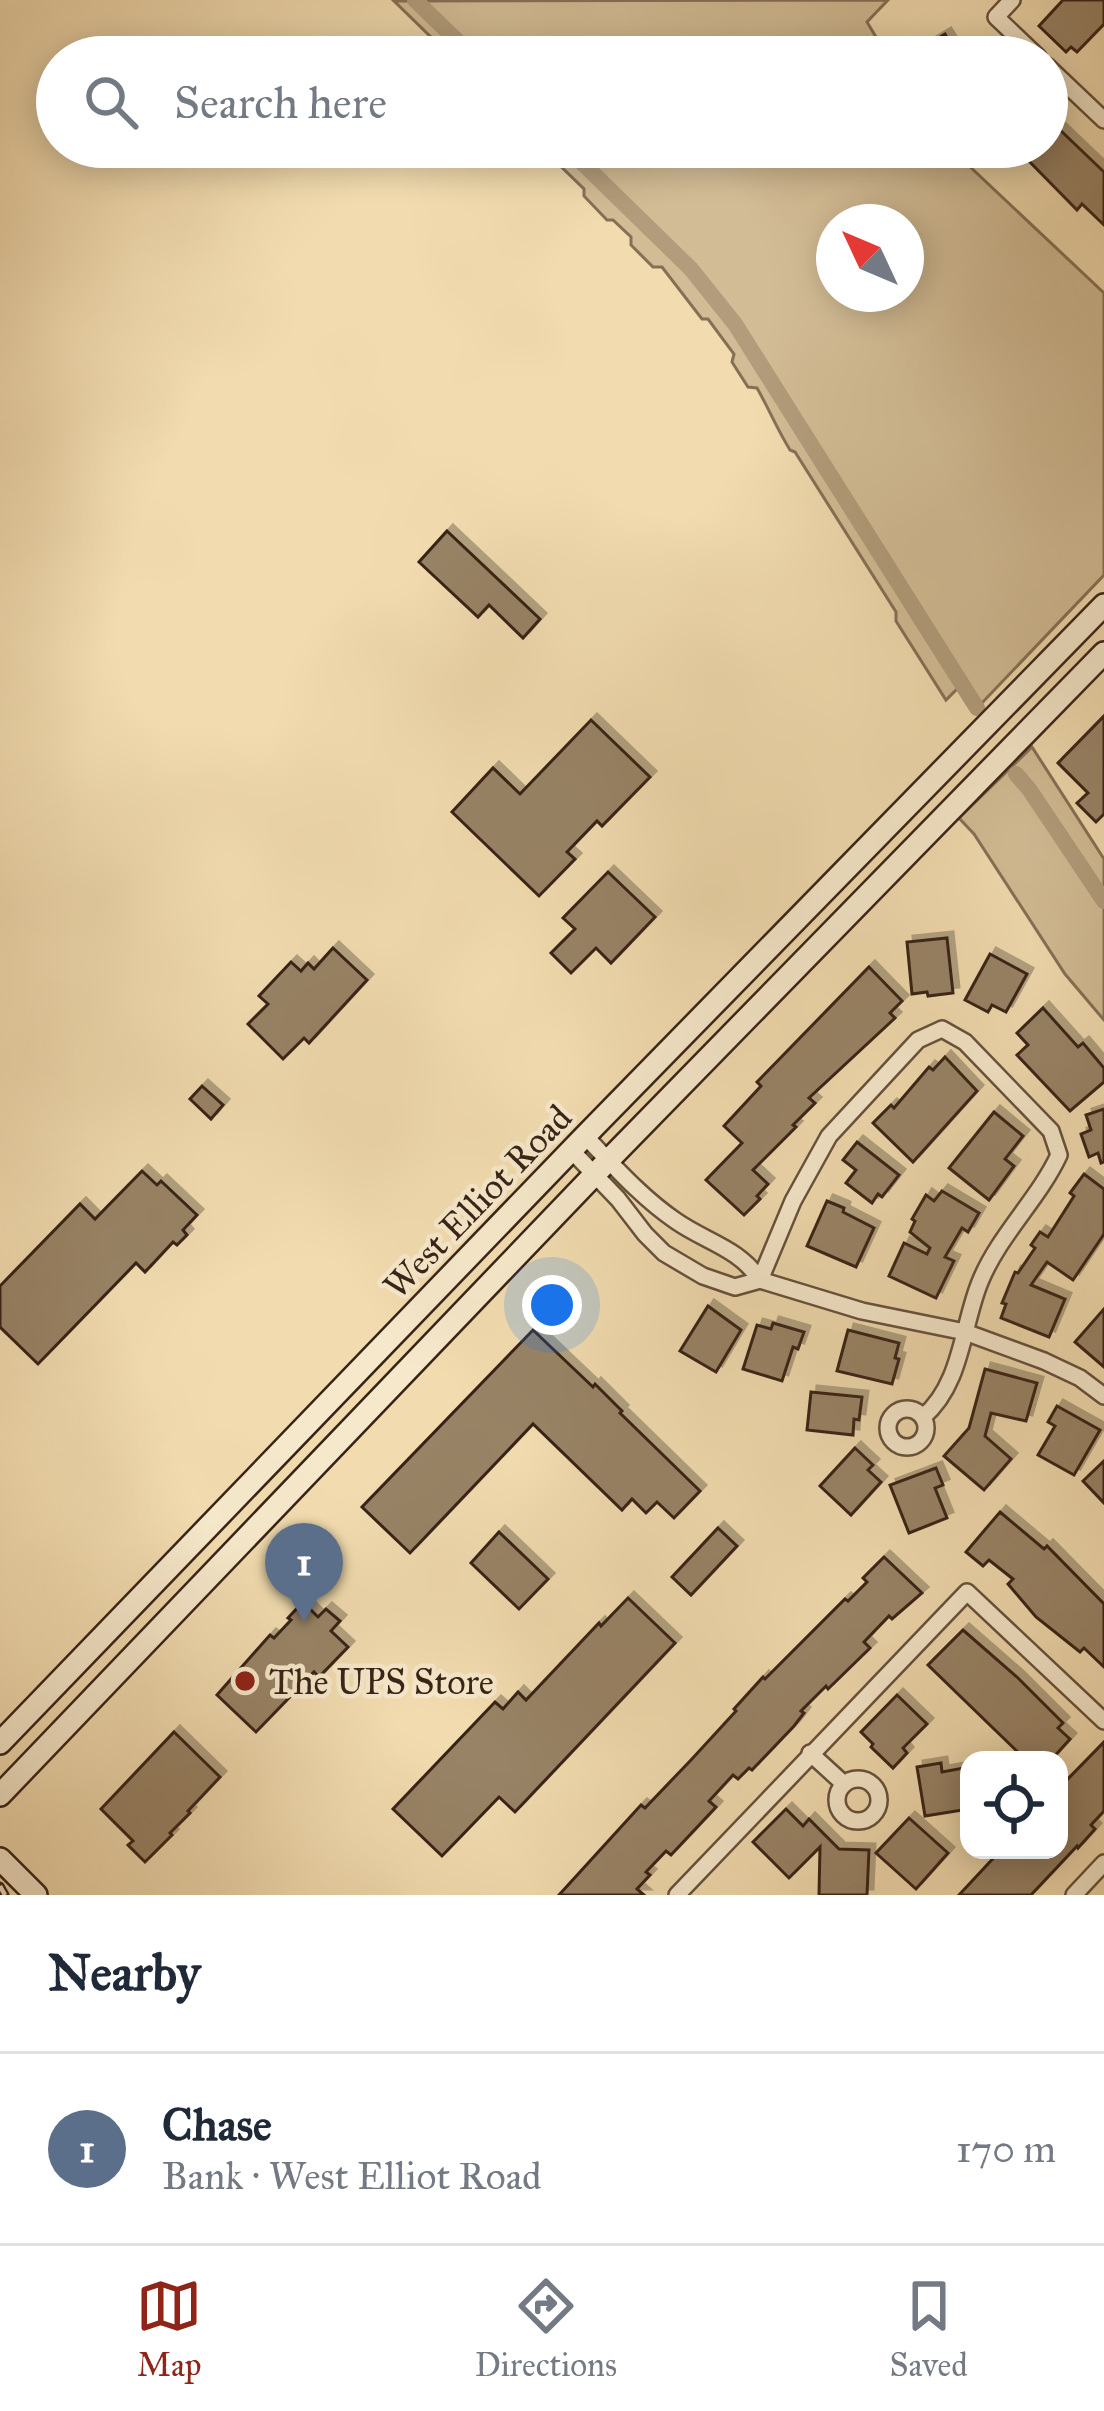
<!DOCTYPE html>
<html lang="en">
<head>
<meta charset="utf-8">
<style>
  body { margin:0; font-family:"IM FELL Great Primer",serif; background:#f2f2f3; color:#1f2937 }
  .controls { position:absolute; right:36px; bottom:36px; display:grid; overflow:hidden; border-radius:24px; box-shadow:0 6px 30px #0003 }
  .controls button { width:108px; height:108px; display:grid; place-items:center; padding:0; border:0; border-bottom:3px solid #e0e1e3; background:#fff; color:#1f2937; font:60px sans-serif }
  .compass { position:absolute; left:816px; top:204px; width:108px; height:108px; border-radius:50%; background:#fff; box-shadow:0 6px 30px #0003; rotate:314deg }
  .you { position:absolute; left:552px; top:1305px; width:42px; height:42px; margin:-30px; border:9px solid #fff; border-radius:50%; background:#1a73e8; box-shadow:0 0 0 18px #1a73e833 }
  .badge { display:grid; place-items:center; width:78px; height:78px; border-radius:50%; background:#8f2418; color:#fff; font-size:39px; font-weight:700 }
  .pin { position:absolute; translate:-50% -99px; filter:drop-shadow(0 3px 6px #0008) }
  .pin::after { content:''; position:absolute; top:63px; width:42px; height:36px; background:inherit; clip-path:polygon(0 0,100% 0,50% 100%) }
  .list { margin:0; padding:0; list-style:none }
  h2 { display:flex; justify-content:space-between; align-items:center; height:156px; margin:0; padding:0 48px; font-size:51px }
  h2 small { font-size:39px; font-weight:400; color:#747a83 }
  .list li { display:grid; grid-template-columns:78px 1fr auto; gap:36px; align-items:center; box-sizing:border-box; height:192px; padding:0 48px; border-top:3px solid #e0e1e3 }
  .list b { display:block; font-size:45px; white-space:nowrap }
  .list p { margin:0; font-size:39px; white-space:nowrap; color:#747a83 }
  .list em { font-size:39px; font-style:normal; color:#747a83 }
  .icon { flex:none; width:66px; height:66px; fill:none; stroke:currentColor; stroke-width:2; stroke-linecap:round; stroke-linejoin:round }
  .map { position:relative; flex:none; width:1104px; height:1895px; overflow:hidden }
  .search { position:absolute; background:#fff; box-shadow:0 6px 30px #0003; left:36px; right:36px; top:36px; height:132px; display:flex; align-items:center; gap:30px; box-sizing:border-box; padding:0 42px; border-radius:66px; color:#747a83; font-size:45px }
  .sheet { height:348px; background:#fff }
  nav { display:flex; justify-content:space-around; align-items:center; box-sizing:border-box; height:168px; border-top:3px solid #e0e1e3; background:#fff; font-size:33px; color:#747a83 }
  nav a { display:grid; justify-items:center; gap:6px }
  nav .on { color:#8f2418 }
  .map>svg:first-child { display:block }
  .green { fill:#d2bc95; stroke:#857056; stroke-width:3; fill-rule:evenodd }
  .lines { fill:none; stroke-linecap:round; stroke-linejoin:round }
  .canal { stroke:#b29c7b; stroke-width:16 }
  .building { fill:#988366; stroke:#382317; stroke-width:3; filter:url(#shadow) }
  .street-casing { stroke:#66513d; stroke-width:20 }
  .secondary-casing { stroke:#382317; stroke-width:26 }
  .street { stroke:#f6e8cb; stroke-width:15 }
  .secondary { stroke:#f6e8cb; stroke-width:21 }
  .rail-casing { stroke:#382317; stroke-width:9 }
  .rail { stroke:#f6e8cb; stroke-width:4.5; stroke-dasharray:14; stroke-linecap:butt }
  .poi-dot { fill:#8f2418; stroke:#f6e8cb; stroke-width:4.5 }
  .labels { text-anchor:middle; stroke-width:9; stroke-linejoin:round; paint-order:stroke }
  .street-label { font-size:36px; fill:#382317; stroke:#f6e8cb }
  .poi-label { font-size:36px; fill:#382317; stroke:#f6e8cb; text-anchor:start }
</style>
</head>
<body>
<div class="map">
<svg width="1104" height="1895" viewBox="0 0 1104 1895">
  <defs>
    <filter id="shadow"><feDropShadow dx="6" dy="-6" stdDeviation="0" flood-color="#0004"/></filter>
  </defs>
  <rect width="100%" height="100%" fill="#f1dbaf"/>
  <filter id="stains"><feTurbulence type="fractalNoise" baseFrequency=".00167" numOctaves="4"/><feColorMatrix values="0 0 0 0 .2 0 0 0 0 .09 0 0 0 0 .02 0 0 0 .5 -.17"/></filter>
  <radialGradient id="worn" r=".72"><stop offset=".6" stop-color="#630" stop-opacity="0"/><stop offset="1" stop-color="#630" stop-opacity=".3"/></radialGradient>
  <!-- green -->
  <g class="green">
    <path d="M888 0 867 22 888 57H446L439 50V45L394 1Z"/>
    <path d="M537 147H949L1104 293V575L981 704 965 681 946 700 896 621V612L795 452 790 450C777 429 769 409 757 388L748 387 732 362 734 354 708 319H702L662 267H653L631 245V237L613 220H607L584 196V189L548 154 544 155ZM834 222H906V294H834Z"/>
    <path d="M1032 747 1104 859V1020L1065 974 974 834 959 818Z"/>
  </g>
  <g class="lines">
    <!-- canal -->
    <g class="canal">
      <path d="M415 0 474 57"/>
      <path d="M566 147 691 269 735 324 977 708"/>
      <path d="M1016 774 1029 789 1104 901"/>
    </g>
  </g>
  <!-- building -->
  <g class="building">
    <path d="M1063 0H1104V24L1077 52 1071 47 1066 52 1039 26Z"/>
    <path d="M945 34 959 57H925L920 49Z"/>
    <path d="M1058 128 1104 172V225L1082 204 1077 210 1024 156 1033 147H1047V139Z"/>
    <path d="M447 531 540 619 523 638 489 605 478 617 419 562Z"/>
    <path d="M1104 716V814L1096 822 1077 803 1088 793 1058 763Z"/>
    <path d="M591 720 650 777 602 826 597 821 567 852 575 859 539 896 452 812 493 768 520 794Z"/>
    <path d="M608 872 655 917 611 963 596 948 571 973 551 953 575 929 563 918Z"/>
    <path d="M947 938 953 993 928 996 927 992 912 994 907 942Z"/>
    <path d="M333 948 367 980 309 1043 304 1038 283 1059 248 1024 268 1004 259 996 291 962 301 971 308 963 314 969Z"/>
    <path d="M990 954 1027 974 1006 1012 992 1005 988 1012 965 1000Z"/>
    <path d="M869 967 902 1001 890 1013 895 1018 809 1098 815 1103 793 1125 796 1127 753 1170 768 1184 757 1196 760 1199 744 1215 706 1180 742 1143 724 1126 761 1086 757 1082Z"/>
    <path d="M1043 1008 1078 1047 1083 1043 1104 1068V1082L1070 1111 1017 1055 1028 1045 1017 1033Z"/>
    <path d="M945 1057 977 1091 913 1162 873 1123 891 1105 894 1108 929 1067 933 1070Z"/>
    <path d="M202 1086 223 1105 211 1119 190 1099Z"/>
    <path d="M1104 1109V1162L1101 1163 1098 1153 1089 1157 1081 1134 1091 1130 1086 1115Z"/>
    <path d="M994 1112 1023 1136 1005 1159 1014 1166 989 1200 949 1168Z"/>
    <path d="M857 1142 899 1175 882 1197 878 1194 872 1203 846 1183 856 1170 843 1160Z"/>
    <path d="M142 1171 157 1185 161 1181 197 1215 183 1230 187 1235 177 1245 173 1242 145 1272 136 1263 38 1364 0 1327V1286L80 1204 95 1219Z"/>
    <path d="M1084 1174 1104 1189V1234L1073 1280 1047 1262 1031 1285 1065 1299 1049 1337 1001 1318 1006 1304 1002 1303 1015 1272 1018 1273 1035 1248 1031 1245 1040 1232 1048 1237 1074 1196 1070 1193Z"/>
    <path d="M942 1191 979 1213 968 1232 962 1228 945 1257 954 1261 936 1298 889 1276 904 1243 927 1254 930 1248 910 1232 915 1221 912 1219 926 1195 934 1201Z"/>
    <path d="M827 1201 844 1208 843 1212 874 1228 856 1267 807 1246Z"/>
    <path d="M708 1306 741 1330 716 1372 680 1351Z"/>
    <path d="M1104 1309V1367L1075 1342Z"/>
    <path d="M773 1323 804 1332 798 1349 793 1347 782 1381 743 1369 757 1325 771 1329Z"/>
    <path d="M533 1330 593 1387 595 1384 622 1411 620 1413 700 1491 674 1518 657 1502 646 1513 632 1499 622 1510 533 1424 410 1553 362 1507Z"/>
    <path d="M848 1330 899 1343 895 1358 899 1359 892 1384 837 1371Z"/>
    <path d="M985 1369 1037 1383 1026 1421 991 1413 985 1436 1011 1459 984 1490 944 1456 969 1428Z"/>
    <path d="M811 1392 862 1397 859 1420 854 1419 853 1435 807 1430Z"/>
    <path d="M1057 1406 1100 1430 1074 1475 1038 1455 1055 1426 1048 1422Z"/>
    <path d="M855 1448 873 1465 868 1470 881 1482 851 1515 820 1486Z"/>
    <path d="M1104 1461V1503L1083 1481Z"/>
    <path d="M936 1468 943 1485 935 1488 947 1518 909 1533 890 1485Z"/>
    <path d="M1000 1512 1044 1549 1047 1546 1104 1604V1667L1084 1648 1080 1652 1036 1617 1008 1584 1013 1579 989 1560 983 1566 966 1552Z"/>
    <path d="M718 1528 737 1546 691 1595 672 1577Z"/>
    <path d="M499 1532 548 1579 519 1609 471 1563Z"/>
    <path d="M884 1557 922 1593 892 1619 889 1616 864 1642 870 1648 828 1689 826 1686 801 1711 804 1713 794 1726 752 1770 749 1768 738 1779 733 1775 709 1801 716 1807 671 1855 666 1851 646 1872 650 1875 637 1889 644 1895H559L641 1805 645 1808 691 1760 736 1711 734 1709 763 1677 765 1679 845 1599 848 1601 867 1582 863 1578Z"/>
    <path d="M628 1598 675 1643 515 1812 499 1797 442 1856 393 1809 495 1702 503 1709 518 1692 526 1700 599 1623 601 1626Z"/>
    <path d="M303 1602 318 1617 326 1609 340 1621 331 1631 348 1647 319 1677 314 1672 256 1732 217 1695 270 1635 274 1638 291 1620 288 1618Z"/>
    <path d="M963 1630 1017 1677 1063 1723 1058 1728 1070 1739 1051 1760H1026L928 1665Z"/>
    <path d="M897 1695 927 1724 903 1748 907 1753 893 1768 871 1747 873 1744 861 1732Z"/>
    <path d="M174 1732 220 1777 188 1811 190 1813 170 1833 172 1835 145 1862 128 1845 133 1841 101 1809Z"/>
    <path d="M1104 1742V1811L1091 1825 1095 1829 1078 1848 1077 1846 1031 1895H959L1001 1850H1059V1788Z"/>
    <path d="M941 1763 942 1772 969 1767V1809L925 1816 917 1767Z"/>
    <path d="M786 1809 803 1826 809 1819 839 1849 869 1850 867 1895H819L820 1847 789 1878 753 1842Z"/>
    <path d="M909 1818 948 1853 916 1889 876 1853Z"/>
  </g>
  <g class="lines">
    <defs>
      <g id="street">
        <path d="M1012 0 996 17 1038 57"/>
        <path d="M1047 66 1104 120"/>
        <path d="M585 1136C613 1165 642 1198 676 1221 706 1242 739 1248 760 1280"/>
        <path d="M572 1151 618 1199 645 1234 664 1253 703 1276 735 1287 760 1280 862 1311 965 1332 1044 1361 1080 1378 1104 1396"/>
        <path d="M760 1280 793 1201 829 1136 918 1040 942 1029 965 1042 1051 1131 1059 1155C1038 1200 999 1235 980 1282 962 1326 962 1384 923 1417"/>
        <circle cx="907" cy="1428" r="19"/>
        <path d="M810 1753 844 1784"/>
        <circle cx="858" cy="1800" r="21"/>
        <path d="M677 1895 967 1592 1104 1721"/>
        <path d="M1074 1895 1104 1863"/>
      </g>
      <g id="secondary">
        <path d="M0 1743 585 1136 1104 605"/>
        <path d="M0 1795 594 1175 1104 653"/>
        <path d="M0 1859 36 1895"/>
      </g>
    </defs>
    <!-- street casing -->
    <use href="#street" class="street-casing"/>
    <!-- secondary casing -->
    <use href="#secondary" class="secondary-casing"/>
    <!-- street -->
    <use href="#street" class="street"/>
    <!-- secondary -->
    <use href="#secondary" class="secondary"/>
    <defs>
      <path id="rail" d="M0 1886 5 1895"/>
    </defs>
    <!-- rail casing -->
    <use href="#rail" class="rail-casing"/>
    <!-- rail -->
    <use href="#rail" class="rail"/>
  </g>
  <!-- markers -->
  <circle class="poi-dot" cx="245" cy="1681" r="12"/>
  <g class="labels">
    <!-- street labels -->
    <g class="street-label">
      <text transform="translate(477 1201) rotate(-46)" y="13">West Elliot Road</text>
    </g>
    <!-- poi labels -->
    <g class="poi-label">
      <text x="269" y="1694">The UPS Store</text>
    </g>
  </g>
  <rect width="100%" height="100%" filter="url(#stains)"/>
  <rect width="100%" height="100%" fill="url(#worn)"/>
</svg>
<div class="controls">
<button><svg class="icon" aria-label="locate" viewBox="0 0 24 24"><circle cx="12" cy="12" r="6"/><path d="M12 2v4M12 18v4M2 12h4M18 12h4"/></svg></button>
</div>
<svg class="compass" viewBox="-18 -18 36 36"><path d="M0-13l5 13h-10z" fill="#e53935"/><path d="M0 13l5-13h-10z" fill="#747a83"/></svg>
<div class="you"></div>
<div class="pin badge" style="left:304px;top:1622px;background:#5c6f8a">1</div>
<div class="search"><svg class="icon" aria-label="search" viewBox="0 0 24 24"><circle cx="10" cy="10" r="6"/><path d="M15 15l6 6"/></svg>Search here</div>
</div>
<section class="sheet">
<h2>Nearby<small></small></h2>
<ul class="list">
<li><span class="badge" style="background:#5c6f8a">1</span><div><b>Chase</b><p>Bank · West Elliot Road</p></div><em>170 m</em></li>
</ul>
</section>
<nav>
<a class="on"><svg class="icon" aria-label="map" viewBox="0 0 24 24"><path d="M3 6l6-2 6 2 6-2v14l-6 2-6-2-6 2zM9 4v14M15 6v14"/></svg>Map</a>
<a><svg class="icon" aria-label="directions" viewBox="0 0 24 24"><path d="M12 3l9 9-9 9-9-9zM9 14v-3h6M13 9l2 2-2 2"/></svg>Directions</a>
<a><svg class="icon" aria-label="saved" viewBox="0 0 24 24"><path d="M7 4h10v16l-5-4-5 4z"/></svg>Saved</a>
</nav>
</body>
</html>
